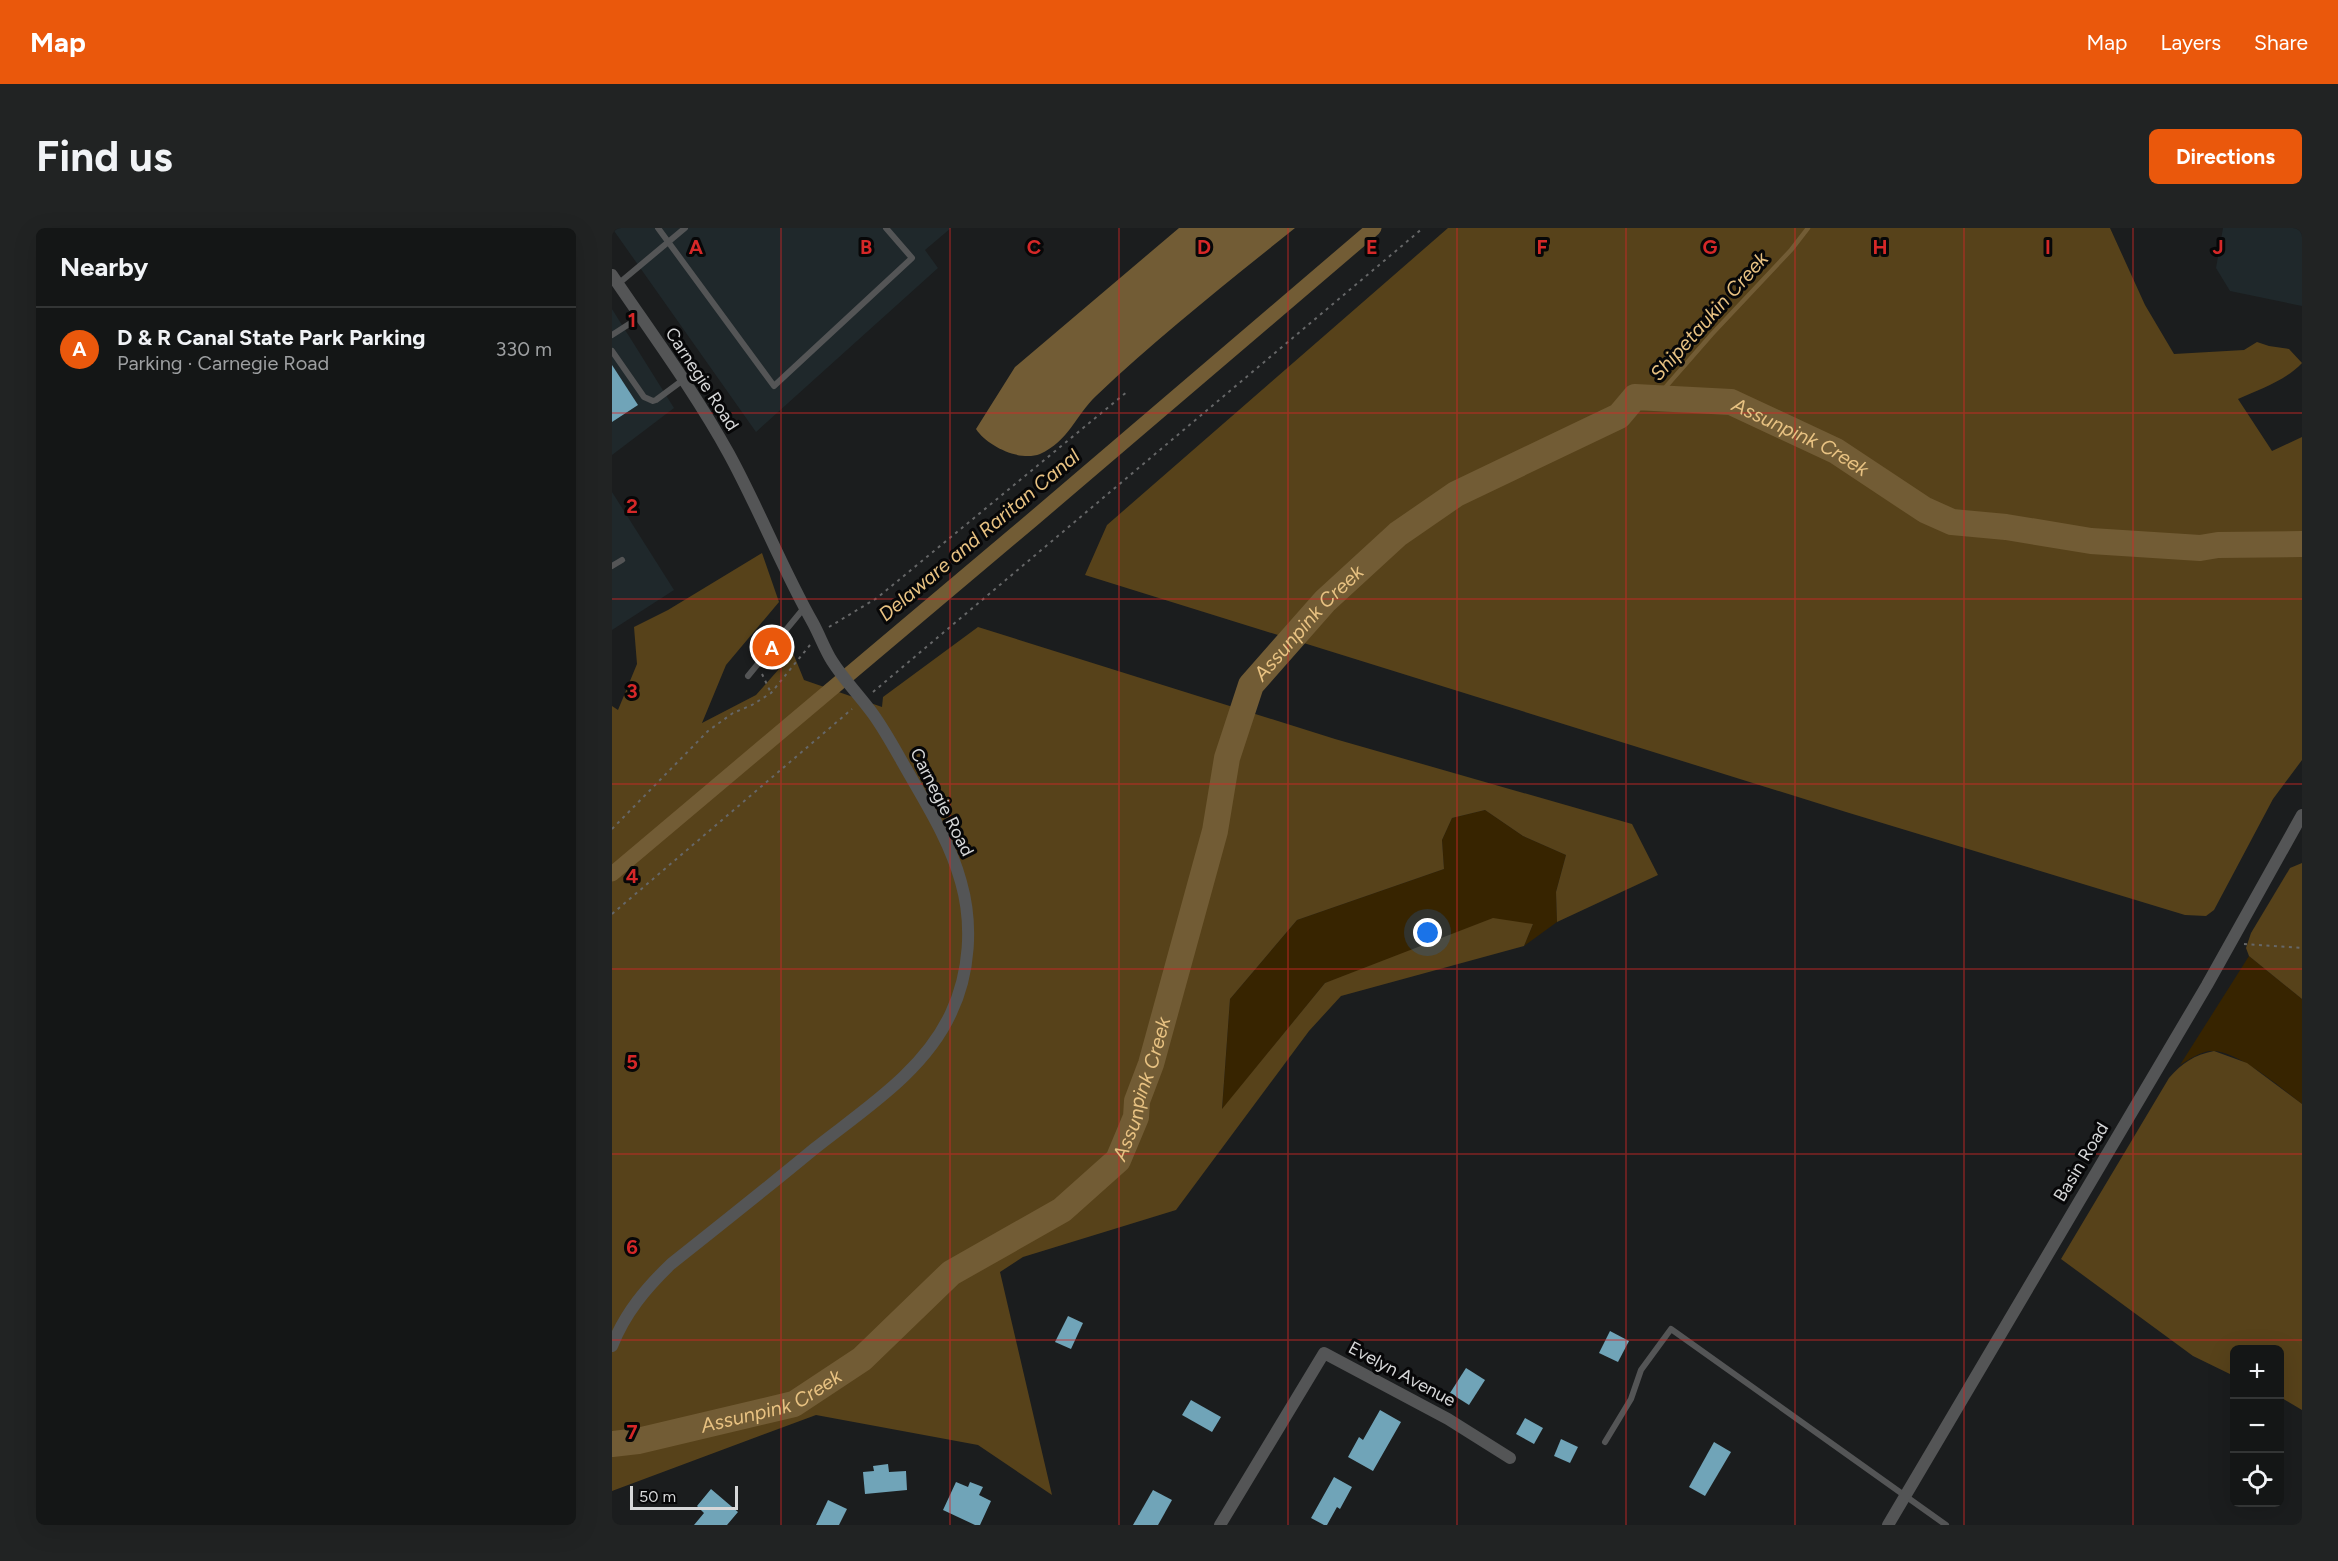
<!DOCTYPE html>
<html lang="en">
<head>
<meta charset="utf-8">
<style>
  body { margin:0; font-family:Figtree,sans-serif; background:#212323; color:#f1f3f6 }
  .controls { position:absolute; right:18px; bottom:18px; display:grid; overflow:hidden; border-radius:9px; box-shadow:0 6px 24px #0002 }
  .controls button { width:54px; height:54px; display:grid; place-items:center; padding:0; border:0; border-bottom:2px solid #333535; background:#141616; color:#f1f3f6; font:30px sans-serif }
  .scale { position:absolute; left:18px; bottom:15px; width:108px; box-sizing:border-box; padding-left:6px; border:3px solid #d6d7d8; border-top:0; font-size:16px; line-height:21px; white-space:nowrap; color:#d6d7d8; -webkit-text-stroke:4px #070708; paint-order:stroke }
  .you { position:absolute; left:816px; top:705px; width:21px; height:21px; margin:-15px; border:4px solid #fff; border-radius:50%; background:#1a73e8; box-shadow:0 0 0 9px #1a73e833 }
  .badge { display:grid; place-items:center; width:39px; height:39px; border-radius:50%; background:#ea580c; color:#fff; font-size:20px; font-weight:700 }
  .pin { position:absolute; translate:-50% -50%; border:3px solid #fff; box-shadow:0 2px 6px #0006 }
  .list { margin:0; padding:0; list-style:none }
  h2 { display:flex; justify-content:space-between; align-items:center; height:78px; margin:0; padding:0 24px; font-size:26px }
  h2 small { font-size:20px; font-weight:400; color:#9d9fa1 }
  .list li { display:grid; grid-template-columns:39px 1fr auto; gap:18px; align-items:center; box-sizing:border-box; height:84px; padding:0 24px; border-top:2px solid #333535 }
  .list b { display:block; font-size:22px; white-space:nowrap }
  .list p { margin:0; font-size:20px; white-space:nowrap; color:#9d9fa1 }
  .list em { font-size:20px; font-style:normal; color:#9d9fa1 }
  .icon { flex:none; width:33px; height:33px; fill:none; stroke:currentColor; stroke-width:2; stroke-linecap:round; stroke-linejoin:round }
  .map { position:relative; flex:none; width:1690px; height:1297px; overflow:hidden; border-radius:9px }
  header { display:flex; align-items:center; gap:36px; box-sizing:border-box; height:84px; padding:0 30px; background:#ea580c; color:#fff }
  header strong { font-size:28px }
  nav { display:flex; gap:33px; margin-inline-start:auto; font-size:21px }
  .intro { display:flex; align-items:center; justify-content:space-between; box-sizing:border-box; height:144px; padding:0 36px }
  h1 { margin:0; font-size:42px }
  .button { padding:15px 27px; border-radius:9px; background:#ea580c; color:#fff; font-size:21px; font-weight:700 }
  main { display:flex; gap:36px; padding:0 36px }
  aside { flex:1; background:#141616; border-radius:9px; box-shadow:0 6px 24px #0002 }
  .map>svg:first-child { display:block }
  .built { fill:#1f282b }
  .green { fill:#372400 }
  .forest { fill:#57421a }
  .water { fill:#725c35 }
  .lines { fill:none; stroke-linecap:round; stroke-linejoin:round }
  .stream { stroke:#725c35; stroke-width:4.5 }
  .canal { stroke:#725c35; stroke-width:15 }
  .river { stroke:#725c35; stroke-width:26 }
  .building { fill:#70a4b8 }
  .path { stroke:#666768; stroke-width:2; stroke-dasharray:3 4.5; stroke-linecap:butt }
  .service { stroke:#545556; stroke-width:6 }
  .minor { stroke:#545556; stroke-width:12 }
  .grid { fill:none; stroke:#d62828; stroke-width:1.5; stroke-opacity:0.55 }
  .labels { text-anchor:middle; stroke-width:6; stroke-linejoin:round; paint-order:stroke }
  .street-label { font-size:18px; fill:#d6d7d8; stroke:#070708 }
  .water-label { font-size:20px; font-style:italic; fill:#e8c282; stroke:#070708 }
  .grid-label { font-size:20px; text-anchor:middle; font-weight:bold; fill:#d62828; stroke:#070708; stroke-width:6; stroke-linejoin:round; paint-order:stroke }
</style>
</head>
<body>
<header>
<strong>Map</strong>
<nav><a>Map</a><a>Layers</a><a>Share</a></nav>
</header>
<div class="intro"><h1>Find us</h1><a class="button">Directions</a></div>
<main>
<aside>
<h2>Nearby<small></small></h2>
<ul class="list">
<li><span class="badge">A</span><div><b>D &amp; R Canal State Park Parking</b><p>Parking · Carnegie Road</p></div><em>330 m</em></li>
</ul>
</aside>
<div class="map">
<svg width="1690" height="1297" viewBox="0 0 1690 1297">
  <rect width="100%" height="100%" fill="#1b1d1e"/>
  <!-- built -->
  <g class="built">
    <path d="M0 0H339L313 22 326 40 144 204Z"/>
    <path d="M1611 0H1690V78L1618 63 1604 40Z"/>
    <path d="M0 81 62 180 0 227Z"/>
    <path d="M0 264 62 362 0 402Z"/>
  </g>
  <!-- green -->
  <g class="green">
    <path d="M873 582 911 608 954 627 944 664 945 694 912 718 921 696 713 755 610 882 618 771 685 692 832 641 830 612 840 590Z"/>
    <path d="M1637 728 1690 771V876C1669 860 1629 825 1602 823 1590 822 1578 831 1568 837Z"/>
  </g>
  <!-- forest -->
  <g class="forest">
    <path d="M836 0H1498L1533 77 1562 126 1632 122 1645 114 1657 118 1677 121 1690 135C1673 153 1648 161 1626 171L1660 223 1690 209V532L1661 571 1602 682 1594 688 1573 687 1234 584 473 347 495 297Z"/>
    <path d="M150 325 167 374 114 437 90 495 144 467 181 425 192 452 270 479 271 469 366 399 723 511 1020 596 1046 647 945 694 944 664 954 627 911 608 873 582 840 590 830 612 832 641 685 692 618 771 610 881 713 755 881 690 921 696 912 718 729 768 697 803 564 982 411 1029 388 1044 440 1267 366 1217 204 1187 0 1263V478L6 482 25 436 22 399 56 382Z"/>
    <path d="M1690 635V771L1637 728 1634 720 1639 705 1678 640Z"/>
    <path d="M1602 823 1635 835 1690 876V1182L1668 1169V1122H1622V1148L1581 1128 1449 1031 1557 850C1570 835 1582 827 1602 823Z"/>
  </g>
  <!-- water -->
  <path class="water" d="M567 0H683C616 54 547 108 484 168 463 188 457 213 428 226 408 234 375 218 364 201L403 139Z"/>
  <g class="lines">
    <!-- stream -->
    <path class="stream" d="M1044 170 1100 106 1179 22 1196 0"/>
    <!-- canal -->
    <path class="canal" d="M0 646 420 292 762 0"/>
    <!-- river -->
    <path class="river" id="s1" d="M0 1216 26 1213 182 1176 250 1131 339 1045 450 982 506 932 524 889 525 873 539 836 603 603 615 530 639 457 713 373 786 306 844 266 1007 188 1023 169 1119 174 1224 223 1313 282 1340 294 1394 299 1479 313 1588 320 1606 317 1690 316"/>
  </g>
  <!-- building -->
  <g class="building">
    <path d="M0 137 26 177 0 194Z"/>
    <path d="M456 1088 471 1095 459 1121 443 1114Z"/>
    <path d="M998 1103 1017 1113 1006 1134 987 1125Z"/>
    <path d="M854 1140 873 1152 857 1177 838 1165Z"/>
    <path d="M579 1172 609 1189 600 1204 570 1187Z"/>
    <path d="M768 1182 789 1194 761 1243 736 1229 747 1209 751 1212Z"/>
    <path d="M913 1190 931 1200 922 1216 904 1206Z"/>
    <path d="M949 1211 966 1219 958 1235 942 1228Z"/>
    <path d="M1102 1214 1119 1224 1093 1268 1077 1259Z"/>
    <path d="M276 1236 277 1244 294 1243 295 1262 253 1266 251 1244 262 1243 261 1238Z"/>
    <path d="M722 1249 740 1259 728 1281 725 1279 715 1297H712L699 1290Z"/>
    <path d="M344 1254 356 1259 358 1254 371 1259 367 1267 379 1273 368 1297H363L331 1282Z"/>
    <path d="M99 1261 126 1284 115 1297H82L92 1285 85 1278Z"/>
    <path d="M541 1262 560 1272 546 1297H521Z"/>
    <path d="M216 1272 235 1281 227 1297H204Z"/>
  </g>
  <g class="lines">
    <!-- path -->
    <g class="path">
      <path d="M217 399 265 370 516 163"/>
      <path d="M150 446 159 465"/>
      <path d="M261 464 811 0"/>
      <path d="M0 601 96 503 121 485 140 477 159 465 198 417"/>
      <path d="M0 686 240 481"/>
      <path d="M1632 716 1690 720"/>
    </g>
    <!-- service -->
    <g class="service">
      <path d="M46 0 162 158 300 30 274 0"/>
      <path d="M6 56 73 0"/>
      <path d="M0 107 28 89"/>
      <path d="M0 123 32 169 41 173 44 172 71 152"/>
      <path d="M0 338 10 332"/>
      <path d="M136 448 192 380"/>
      <path d="M993 1214 1019 1171 1029 1142 1059 1101 1334 1297"/>
    </g>
    <!-- minor -->
    <g class="minor">
      <path d="M0 47C40 106 83 164 117 226 147 281 170 340 201 395 208 408 213 422 220 433 232 452 248 468 261 486 274 504 285 525 296 544 316 579 338 614 349 654 361 696 358 745 339 785 312 844 251 882 202 921 155 960 107 998 59 1036 34 1060 13 1085 0 1118"/>
      <path d="M608 1297 712 1125 836 1191 898 1230"/>
      <path d="M1276 1297 1595 757 1690 587"/>
    </g>
  </g>
  <!-- grid -->
  <path class="grid" d="M169 0V1297M338 0V1297M507 0V1297M676 0V1297M845 0V1297M1014 0V1297M1183 0V1297M1352 0V1297M1521 0V1297M0 185H1690M0 371H1690M0 556H1690M0 741H1690M0 926H1690M0 1112H1690"/>
  <g class="labels">
    <!-- street labels -->
    <g class="street-label">
      <text transform="translate(90 151) rotate(57)" y="6">Carnegie Road</text>
      <text transform="translate(330 574) rotate(63)" y="6">Carnegie Road</text>
      <text transform="translate(1469 934) rotate(-59)" y="6">Basin Road</text>
      <text transform="translate(790 1146) rotate(28)" y="6">Evelyn Avenue</text>
    </g>
    <!-- water labels -->
    <g class="water-label">
      <text transform="translate(1097 88) rotate(-48)" y="7">Shipetaukin Creek</text>
      <text dy="7" stroke="none"><textPath href="#s1" startOffset="1750">Assunpink Creek</textPath></text>
      <text transform="translate(367 307) rotate(-40)" y="7">Delaware and Raritan Canal</text>
      <text dy="7" stroke="none"><textPath href="#s1" startOffset="1174">Assunpink Creek</textPath></text>
      <text dy="7" stroke="none"><textPath href="#s1" startOffset="670">Assunpink Creek</textPath></text>
      <text dy="7" stroke="none"><textPath href="#s1" startOffset="166">Assunpink Creek</textPath></text>
    </g>
  </g>
  <g class="grid-label">
    <text x="84" y="26">A</text>
    <text x="254" y="26">B</text>
    <text x="422" y="26">C</text>
    <text x="592" y="26">D</text>
    <text x="760" y="26">E</text>
    <text x="930" y="26">F</text>
    <text x="1098" y="26">G</text>
    <text x="1268" y="26">H</text>
    <text x="1436" y="26">I</text>
    <text x="1606" y="26">J</text>
    <text x="20" y="99">1</text>
    <text x="20" y="285">2</text>
    <text x="20" y="470">3</text>
    <text x="20" y="655">4</text>
    <text x="20" y="841">5</text>
    <text x="20" y="1026">6</text>
    <text x="20" y="1211">7</text>
  </g>
</svg>
<div class="controls">
<button>+</button>
<button>−</button>
<button><svg class="icon" aria-label="locate" viewBox="0 0 24 24"><circle cx="12" cy="12" r="6"/><path d="M12 2v4M12 18v4M2 12h4M18 12h4"/></svg></button>
</div>
<div class="scale">50 m</div>
<div class="you"></div>
<div class="pin badge" style="left:160px;top:419px">A</div>
</div>
</main>
</body>
</html>
